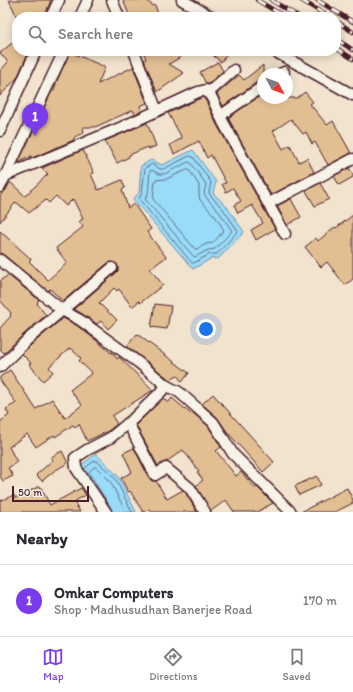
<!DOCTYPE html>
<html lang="en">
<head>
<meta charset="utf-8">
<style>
  body { margin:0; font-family:Itim,sans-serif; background:#f7f7f7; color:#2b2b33 }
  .compass { position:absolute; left:257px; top:68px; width:36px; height:36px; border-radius:50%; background:#fff; box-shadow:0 2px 10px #0003; rotate:131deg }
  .scale { position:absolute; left:12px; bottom:10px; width:77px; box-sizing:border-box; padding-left:4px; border:2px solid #4a1f2b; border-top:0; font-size:11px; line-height:14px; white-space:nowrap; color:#4a1f2b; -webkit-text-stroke:3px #f7f3e8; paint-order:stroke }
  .you { position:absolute; left:206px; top:329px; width:14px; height:14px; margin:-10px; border:3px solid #fff; border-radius:50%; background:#1a73e8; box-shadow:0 0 0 6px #1a73e833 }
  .badge { display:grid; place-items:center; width:26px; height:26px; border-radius:50%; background:#7c3aed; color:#fff; font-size:13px; font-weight:700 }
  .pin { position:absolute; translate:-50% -33px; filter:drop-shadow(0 1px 2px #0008) }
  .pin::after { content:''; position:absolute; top:21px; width:14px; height:12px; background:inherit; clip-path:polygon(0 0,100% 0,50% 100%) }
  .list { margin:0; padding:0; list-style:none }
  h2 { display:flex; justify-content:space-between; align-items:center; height:52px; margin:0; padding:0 16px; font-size:17px }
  h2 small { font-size:13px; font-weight:400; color:#7c7c81 }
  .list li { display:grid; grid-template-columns:26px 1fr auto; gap:12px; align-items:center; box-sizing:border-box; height:72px; padding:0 16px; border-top:1px solid #e1e1e2 }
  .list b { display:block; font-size:15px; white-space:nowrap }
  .list p { margin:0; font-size:13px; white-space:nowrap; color:#7c7c81 }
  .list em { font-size:13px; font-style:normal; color:#7c7c81 }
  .icon { flex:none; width:22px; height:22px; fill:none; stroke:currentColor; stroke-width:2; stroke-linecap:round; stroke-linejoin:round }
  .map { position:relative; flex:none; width:353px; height:512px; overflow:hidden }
  .search { position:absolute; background:#fff; box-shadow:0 2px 10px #0003; left:12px; right:12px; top:12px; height:44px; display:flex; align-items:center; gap:10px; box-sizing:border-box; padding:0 14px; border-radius:16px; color:#7c7c81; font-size:15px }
  .sheet { height:124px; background:#fff }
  nav { display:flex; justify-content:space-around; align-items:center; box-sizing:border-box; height:56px; border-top:1px solid #e1e1e2; background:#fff; font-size:11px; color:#7c7c81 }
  nav a { display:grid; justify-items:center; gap:2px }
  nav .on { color:#7c3aed }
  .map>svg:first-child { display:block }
  .water { fill:#98dcfa; stroke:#7990a7 }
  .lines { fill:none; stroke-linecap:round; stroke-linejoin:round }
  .shore { stroke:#696b7e; stroke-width:1 }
  .building { fill:#e2bf93; stroke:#4a1f2b }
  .minor-casing { stroke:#4a1f2b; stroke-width:13 }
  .minor { stroke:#f7f3e8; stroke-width:10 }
  .rail-casing { stroke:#4a1f2b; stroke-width:4.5 }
  .rail { stroke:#f7f3e8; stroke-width:3; stroke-dasharray:9; stroke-linecap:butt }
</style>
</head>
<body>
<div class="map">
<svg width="353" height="512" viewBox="0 0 353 512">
  <rect width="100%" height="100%" fill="#f1e3ce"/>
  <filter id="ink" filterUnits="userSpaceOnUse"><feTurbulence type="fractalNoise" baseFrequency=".025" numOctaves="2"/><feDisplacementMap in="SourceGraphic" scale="8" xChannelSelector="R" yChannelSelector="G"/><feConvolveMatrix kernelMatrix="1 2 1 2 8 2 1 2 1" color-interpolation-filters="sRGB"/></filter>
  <g filter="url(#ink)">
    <!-- water -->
    <g class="water">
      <path d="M193 150 216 182 213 193 227 207 244 232 218 259 212 258 193 269 133 199 139 193 141 166 151 160 162 165Z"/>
      <path d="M96 454 118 476 136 512H103L76 469Z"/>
    </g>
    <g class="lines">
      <!-- shore -->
      <g class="shore">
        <path d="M190 156 193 157 211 182 209 192 210 195 223 209 238 231 217 254H210L194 263H192L139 199 142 193 145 168 152 164 160 169H163Z"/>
        <path d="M189 162 191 163 206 184 204 193 206 197 220 213 232 231 215 249 208 250 195 257 193 256 145 199 148 194 150 171 152 170 159 174H164Z"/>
        <path d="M187 170H189L199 185V194L200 200 215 216 224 230 213 243 206 244 197 249H195L153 199 155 180 166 179Z"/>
        <path d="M84 469 94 461H97L115 478 132 512"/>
        <path d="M111 508 89 473 90 471 94 467H96L110 481 126 512"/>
      </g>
    </g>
    <!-- building -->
    <g class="building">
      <path d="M9 0H51L44 17H17Z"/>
      <path d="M123 0H146L153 6 155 5 159 17H130Z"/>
      <path d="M17 39V51H29L17 78 0 96V71L8 62 0 53Z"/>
      <path d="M143 51H191L169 64 184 73 157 92 144 60 146 59Z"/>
      <path d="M208 51H229L221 62Z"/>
      <path d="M70 52 105 67 98 84 133 67 147 103 140 106 142 111 135 114 133 110 95 127H83L84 133 76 136 74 138V140L32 158 31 156 18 163 52 91H54L56 83Z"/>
      <path d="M218 62 223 71 208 84H206L200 72Z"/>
      <path d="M263 65V80L259 81 223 106 217 94 239 75 244 80Z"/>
      <path d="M305 92 313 102 310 104 327 125 333 121 351 153 328 165 315 142 312 144 306 132 303 134 291 119 273 131 283 149 290 145 299 162 307 158 314 172 271 195 228 118 263 94V98H297Z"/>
      <path d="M203 97 206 101 217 125 275 229 256 240 251 230 263 223 252 205 238 213 234 205 241 201 233 188 226 192 222 184 226 183 211 155 207 158 199 141 174 154 170 145 182 138 168 113Z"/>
      <path d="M147 123 156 146 149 149 148 147 129 155V157L117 163 108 146 107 147 105 141Z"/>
      <path d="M83 150 94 173 91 174 98 190 122 180 125 188 122 190 128 208 134 204 151 229 147 232 166 257 150 269 163 285 140 303 139 301 132 307 119 289 117 291 114 288 99 303 110 314H111L117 320 108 329 101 321 97 324 84 315 74 309 116 273 118 271V267L117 264 111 262 108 263 63 301 50 289 48 291 4 255 0 253V231L31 259 29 261 48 280 67 263 56 248 83 227 79 221 83 219 73 199 66 206 56 196 49 203 46 200 29 213 16 202 0 222V197L2 193 6 190 10 182 25 196 48 174 42 168Z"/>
      <path d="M349 168 353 175V177L339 185 334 176Z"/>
      <path d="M320 183 329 199 315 206 306 191Z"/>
      <path d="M291 199 301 217 287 225 277 206Z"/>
      <path d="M353 215V279L345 285 327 262 321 267 305 247 316 238 318 241 335 227 336 228Z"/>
      <path d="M8 275 39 300 37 302 38 303 37 304 46 315 23 335 4 353 0 349V328L11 316 10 315 11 313 0 300V281Z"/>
      <path d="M155 304 171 306 167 329 151 327Z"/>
      <path d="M63 318 76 325 96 340 111 353 112 352 117 359 119 357 153 390 112 416 117 424 108 431 87 441 79 424 75 427 73 425 55 437 54 435 36 447 27 434 9 447 17 462 8 468 13 476 3 481 0 476V422L9 415 6 409 16 403 0 380V377L10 370 36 409 52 399 65 418 82 405 70 390 92 373 79 361 81 358 70 348 49 367 53 372 43 381 29 364 31 363 22 354 31 345Z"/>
      <path d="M137 334 189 373 182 382 177 375 170 380 127 346Z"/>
      <path d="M213 394 274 462 263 472 228 433 217 417 202 404Z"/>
      <path d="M163 398 168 403 172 398 191 414 193 413 208 426 221 447 216 451 236 476 241 472 255 488 257 487 273 503 257 512H234L226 500 211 511 196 486 203 480 197 472 199 471 183 450 166 462 158 466 136 425Z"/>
      <path d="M134 448 149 478 152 481H156L167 499 183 490 185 492 197 512H152L150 509 143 512 130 491 128 492 121 478 132 472 123 453Z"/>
      <path d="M62 451 68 463 54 471 42 481 36 475 53 460 51 457Z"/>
      <path d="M317 476 321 485 299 495 295 486Z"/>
      <path d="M40 486 50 505 81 488 86 495 75 501 76 503H75L80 512H0V501L14 495 15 498Z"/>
      <path d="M347 488 353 500V503L335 512H301Z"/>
    </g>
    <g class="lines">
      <defs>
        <g id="minor">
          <path d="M112 0 119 17"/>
          <path d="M182 0 212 17"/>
          <path d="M51 17 59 0"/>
          <path d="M80 17 88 0"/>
          <path d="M134 51 157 111"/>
          <path d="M274 51 353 95"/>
          <path d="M280 74 284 72"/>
          <path d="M208 93 234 70"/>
          <path d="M220 116 263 86"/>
          <path d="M0 131 36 51"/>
          <path d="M5 176 122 127 198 92 206 90 212 98 223 122 285 234"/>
          <path d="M0 187 64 51"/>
          <path d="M269 203 353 159"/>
          <path d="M0 260 62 310 80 320 139 363 167 386 179 392 213 422 233 454 291 512"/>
          <path d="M0 367 27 340 112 268"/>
          <path d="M128 423 155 475 166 468 190 488 205 512"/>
          <path d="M106 512 76 468 75 458 87 450 110 438 132 420 167 386"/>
        </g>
      </defs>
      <!-- minor casing -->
      <use href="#minor" class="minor-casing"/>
      <!-- minor -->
      <use href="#minor" class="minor"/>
      <defs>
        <g id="rail">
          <path d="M257 0 285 17"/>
          <path d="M271 0 299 17"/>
          <path d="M301 0 329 17"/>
          <path d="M317 0 353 22"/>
          <path d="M336 21 353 32"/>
          <path d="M336 39 353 50"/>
          <path d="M336 48 353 59"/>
        </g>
      </defs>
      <!-- rail casing -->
      <use href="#rail" class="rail-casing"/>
      <!-- rail -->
      <use href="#rail" class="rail"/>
    </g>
  </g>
</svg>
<svg class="compass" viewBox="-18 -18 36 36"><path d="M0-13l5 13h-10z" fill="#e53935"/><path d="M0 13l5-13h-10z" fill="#7c7c81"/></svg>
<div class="scale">50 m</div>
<div class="you"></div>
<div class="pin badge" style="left:35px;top:136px">1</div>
<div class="search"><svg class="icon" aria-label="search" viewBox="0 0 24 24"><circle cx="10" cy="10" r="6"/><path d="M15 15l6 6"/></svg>Search here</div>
</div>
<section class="sheet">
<h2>Nearby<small></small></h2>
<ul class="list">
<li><span class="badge">1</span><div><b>Omkar Computers</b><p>Shop · Madhusudhan Banerjee Road</p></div><em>170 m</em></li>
</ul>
</section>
<nav>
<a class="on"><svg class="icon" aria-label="map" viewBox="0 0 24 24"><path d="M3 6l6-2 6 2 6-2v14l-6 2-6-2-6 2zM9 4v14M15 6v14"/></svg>Map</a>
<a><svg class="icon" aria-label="directions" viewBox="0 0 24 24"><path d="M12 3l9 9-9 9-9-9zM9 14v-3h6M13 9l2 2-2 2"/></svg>Directions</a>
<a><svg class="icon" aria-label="saved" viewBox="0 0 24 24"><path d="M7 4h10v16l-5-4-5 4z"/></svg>Saved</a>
</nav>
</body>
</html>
